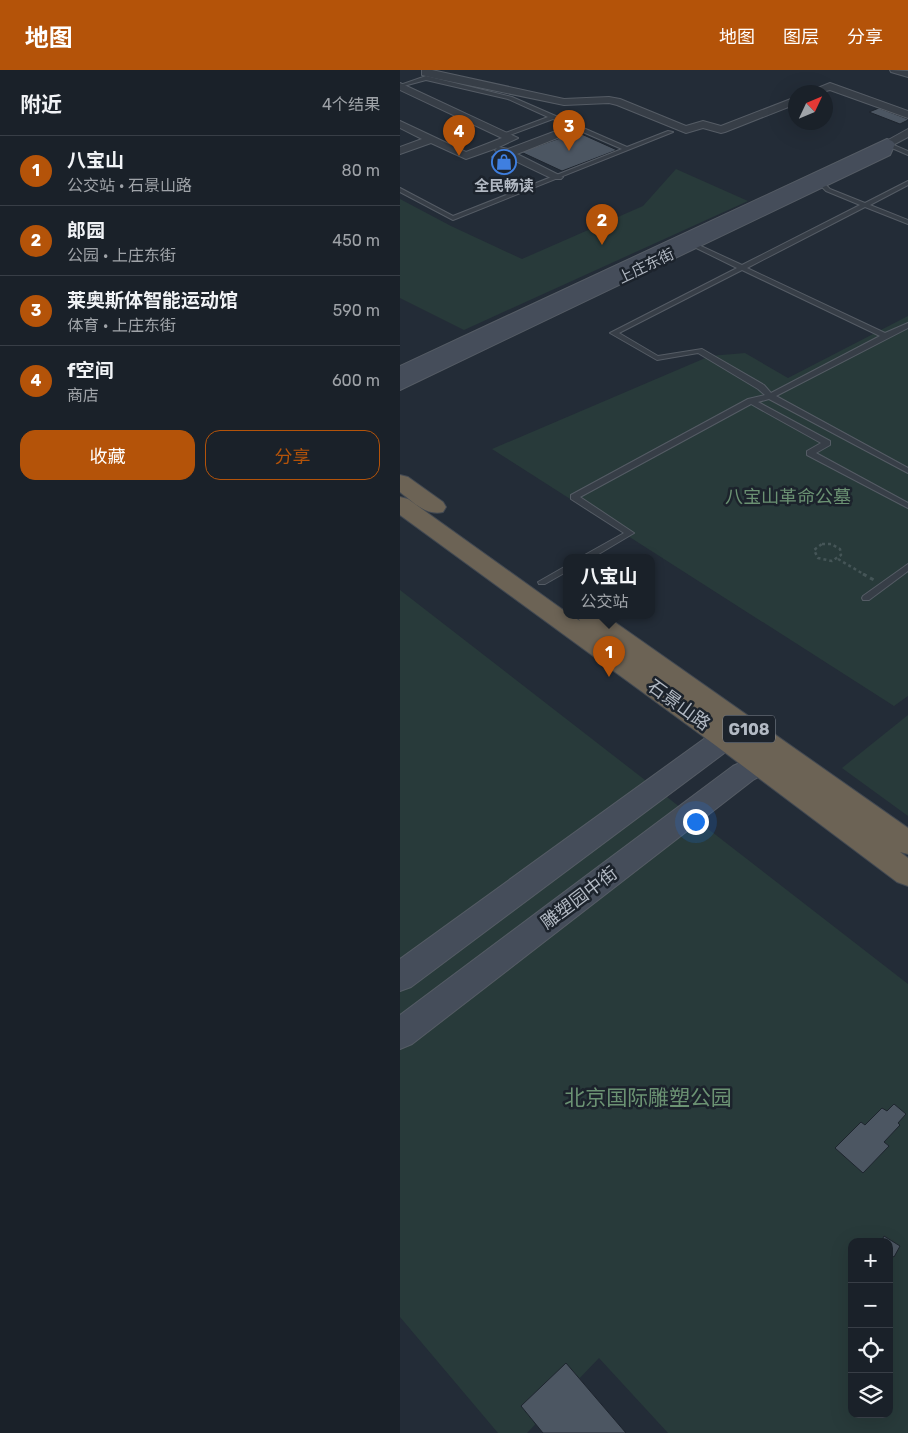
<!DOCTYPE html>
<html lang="zh">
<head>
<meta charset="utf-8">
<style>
  body { margin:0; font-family:Rubik,"Noto Sans SC",sans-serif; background:#232931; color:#f1f3f6 }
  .controls { position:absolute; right:15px; bottom:15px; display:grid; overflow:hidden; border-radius:10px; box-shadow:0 5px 20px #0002 }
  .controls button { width:45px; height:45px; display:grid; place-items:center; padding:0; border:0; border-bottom:1px solid #383e46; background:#1a2129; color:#f1f3f6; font:25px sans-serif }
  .compass { position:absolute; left:388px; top:15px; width:45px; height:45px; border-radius:50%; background:#1a2129; box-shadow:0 5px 20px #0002; rotate:46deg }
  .you { position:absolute; left:295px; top:751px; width:18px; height:18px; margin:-12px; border:4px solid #fff; border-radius:50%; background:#1a73e8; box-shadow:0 0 0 8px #1a73e833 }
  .badge { display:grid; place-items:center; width:32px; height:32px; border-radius:50%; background:#b45309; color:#fff; font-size:16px; font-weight:700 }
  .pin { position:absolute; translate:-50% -41px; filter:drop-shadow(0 1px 2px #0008) }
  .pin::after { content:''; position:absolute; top:26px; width:18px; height:15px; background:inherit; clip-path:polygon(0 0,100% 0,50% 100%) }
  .popup { position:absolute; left:163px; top:484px; width:92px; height:65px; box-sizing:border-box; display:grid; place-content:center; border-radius:10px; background:#1a2129; filter:drop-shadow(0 1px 4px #0005); font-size:16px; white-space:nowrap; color:#9fa3a8 }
  .popup b { font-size:19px; color:#f1f3f6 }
  .popup::after { content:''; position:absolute; left:50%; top:100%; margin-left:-10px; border:10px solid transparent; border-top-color:#1a2129 }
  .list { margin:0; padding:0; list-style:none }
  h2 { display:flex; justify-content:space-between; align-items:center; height:65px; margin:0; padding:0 20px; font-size:21px }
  h2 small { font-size:16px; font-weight:400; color:#9fa3a8 }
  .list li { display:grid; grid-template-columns:32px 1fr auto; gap:15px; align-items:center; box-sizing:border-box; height:70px; padding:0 20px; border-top:1px solid #383e46 }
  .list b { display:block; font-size:19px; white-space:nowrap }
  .list p { margin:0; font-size:16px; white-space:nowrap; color:#9fa3a8 }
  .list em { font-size:16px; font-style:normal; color:#9fa3a8 }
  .actions { display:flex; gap:10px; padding:15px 20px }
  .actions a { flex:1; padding:11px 0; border:1px solid #b45309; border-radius:15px; text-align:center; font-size:18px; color:#b45309 }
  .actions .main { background:#b45309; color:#fff }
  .icon { flex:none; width:28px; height:28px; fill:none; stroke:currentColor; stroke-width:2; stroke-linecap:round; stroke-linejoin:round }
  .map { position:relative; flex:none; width:508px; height:1363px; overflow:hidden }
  header { display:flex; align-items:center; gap:30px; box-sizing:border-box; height:70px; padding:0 25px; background:#b45309; color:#fff }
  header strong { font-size:24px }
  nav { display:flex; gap:28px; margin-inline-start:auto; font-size:18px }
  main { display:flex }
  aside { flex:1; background:#1a2129 }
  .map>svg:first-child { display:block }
  .green { fill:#283a3a; fill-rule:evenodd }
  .building { fill:#4c5662; stroke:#1e252e }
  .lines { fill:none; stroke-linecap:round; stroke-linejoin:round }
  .lane-casing { stroke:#555c65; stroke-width:2 }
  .street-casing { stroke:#555c65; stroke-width:2 }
  .secondary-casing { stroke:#555c65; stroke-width:2 }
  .highway-casing { stroke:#424952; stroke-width:2 }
  .path-far1 { stroke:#455557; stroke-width:2.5; stroke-dasharray:3 3; stroke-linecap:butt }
  .path { stroke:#455557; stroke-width:3; stroke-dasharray:4 4; stroke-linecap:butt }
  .lane { fill:#373e47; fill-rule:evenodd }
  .street { fill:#373e47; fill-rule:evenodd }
  .secondary { fill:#454d5a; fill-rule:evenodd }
  .highway { fill:#6c6355; fill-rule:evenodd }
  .labels { text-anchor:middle; stroke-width:5; stroke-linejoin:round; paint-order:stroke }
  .far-poi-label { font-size:15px; font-weight:bold; fill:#b2b9c3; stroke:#1c232c }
  .far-street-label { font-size:15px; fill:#b2b9c3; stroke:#1c232c }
  .shield { fill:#1c232c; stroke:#858c96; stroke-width:1 }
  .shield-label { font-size:16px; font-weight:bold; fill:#b2b9c3 }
  .park-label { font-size:18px; fill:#6b9273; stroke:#1c232c }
  .street-label { font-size:18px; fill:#b2b9c3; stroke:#1c232c }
  .near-park-label { font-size:21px; fill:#6b9273; stroke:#1c232c }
</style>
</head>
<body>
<header>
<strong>地图</strong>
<nav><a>地图</a><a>图层</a><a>分享</a></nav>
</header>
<main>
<aside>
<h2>附近<small>4个结果</small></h2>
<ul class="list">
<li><span class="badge">1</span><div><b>八宝山</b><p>公交站 · 石景山路</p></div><em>80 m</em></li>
<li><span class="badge">2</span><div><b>郎园</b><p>公园 · 上庄东街</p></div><em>450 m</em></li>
<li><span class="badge">3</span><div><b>莱奥斯体智能运动馆</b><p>体育 · 上庄东街</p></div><em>590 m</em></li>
<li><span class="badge">4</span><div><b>f空间</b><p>商店</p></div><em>600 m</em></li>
</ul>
<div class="actions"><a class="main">收藏</a><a>分享</a></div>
</aside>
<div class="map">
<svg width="508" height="1363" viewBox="0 0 508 1363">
  <rect width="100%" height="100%" fill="#232c37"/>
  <!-- green -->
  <g class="green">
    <path d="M276 99 348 131 64 260 0 228V129L51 156 122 189 243 136Z"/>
    <path d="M508 246V626L494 636 92 379 310 286 345 283 388 308Z"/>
    <path d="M0 520 508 914V1363H268L199 1288 127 1363H98L0 1247ZM452 1172H489V1344H452Z"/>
    <path d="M508 645V746L442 698Z"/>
  </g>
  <!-- building -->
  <g class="building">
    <path d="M479 38 508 49V50L500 54 469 42Z"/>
    <path d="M177 62 217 80 162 101 121 82Z"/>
    <path d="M494 1034 506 1044 498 1053 500 1055 484 1072 489 1076 463 1103 435 1078 461 1052 465 1055 482 1038 487 1041Z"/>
    <path d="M484 1166 500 1176 494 1187 489 1184V1172H481Z"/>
    <path d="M166 1293 226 1363H143L121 1336Z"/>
  </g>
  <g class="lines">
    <defs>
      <g id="lane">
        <path d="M26 6 112 27 227 77 268 61 273 62 53 150 0 122V118L53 146 222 79 153 49 107 66H103V64L148 47 108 29 26 10 0 17V15Z"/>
        <path d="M485 73H489L508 81V85L485 75Z"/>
        <path d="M418 111H422L430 119 465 133 508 111V115L470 135 508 150V154L465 137 347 198 485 263 508 253V258L376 326 508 398V403L369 329 358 332 430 371V375L416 383 508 433V438L407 385V381L421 373 351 334 180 427 234 463 192 488H182L183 486 224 463 171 429V425L348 329 365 325 358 319 298 283 257 290 210 263 337 198 286 173V171H290L342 195 460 135 426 121 418 113ZM342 200 480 266 371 323 364 315 302 279 258 286 219 263Z"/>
        <path d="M508 494V501L469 530H463L462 528 463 526Z"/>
        <path d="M166 496V502L145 514H139L138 512Z"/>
      </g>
      <g id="street">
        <path d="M22 0H32L164 29 209 27 220 29 286 56 303 51 321 56 396 27V34L325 62 321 63 303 58 286 63 217 35 209 33 164 35 34 8 22 5Z"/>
        <path d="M490 0 508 1V7L491 2Z"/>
        <path d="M0 13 118 68 99 77 108 79 172 55H180L182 57 180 59 117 84 163 107 161 109H153L107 87 98 90 94 89 92 87 98 83 95 80 97 78 66 89 31 73 0 84V77L22 69 0 58V51L66 82 102 68 0 20Z"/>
        <path d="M430 13 508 41V48L430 20 422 22H408Z"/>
        <path d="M508 59V67L491 76H483L481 74Z"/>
      </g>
      <g id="secondary">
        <path d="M487 69 492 71 495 74 490 85 0 320V296Z"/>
        <path d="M325 658 335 661 339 668 335 675 11 917 0 921V889L315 661Z"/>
        <path d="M359 684 369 687 373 694 369 701 353 710 12 974 0 979V945L333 696Z"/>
      </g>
      <g id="highway">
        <path d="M0 405 8 407 43 432 46 437 43 442C26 446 13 432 0 422Z"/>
        <path d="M0 427 8 429 166 542V546H172L180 551 177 546H206L508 758V784L500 782 508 788V816L497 812 315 675 0 445Z"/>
      </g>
    </defs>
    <!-- lane casing -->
    <use href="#lane" class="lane-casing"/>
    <!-- street casing -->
    <use href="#street" class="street-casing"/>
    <!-- secondary casing -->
    <use href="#secondary" class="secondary-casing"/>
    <!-- highway casing -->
    <use href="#highway" class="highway-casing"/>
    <!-- path-far1 -->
    <g class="path-far1">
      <path d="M422 474H431L440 479 441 485 432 491 418 488 414 480Z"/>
      <path d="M438 489 465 505"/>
    </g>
    <!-- path -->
    <path class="path" d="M463 504 474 510"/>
    <!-- lane -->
    <use href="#lane" class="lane"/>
    <!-- street -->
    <use href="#street" class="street"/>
    <!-- secondary -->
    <use href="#secondary" class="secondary"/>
    <!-- highway -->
    <use href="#highway" class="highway"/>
  </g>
  <!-- icons -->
  <defs>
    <symbol id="shop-ring" viewBox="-11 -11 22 22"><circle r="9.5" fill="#1c232c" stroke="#3f7fe0" stroke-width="1.5"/><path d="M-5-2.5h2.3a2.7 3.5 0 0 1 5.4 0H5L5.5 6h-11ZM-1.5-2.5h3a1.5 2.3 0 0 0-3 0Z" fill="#3f7fe0"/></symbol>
  </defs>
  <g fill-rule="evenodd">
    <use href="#shop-ring" x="90" y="78" width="28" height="28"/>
  </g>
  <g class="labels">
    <!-- far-poi labels -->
    <g class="far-poi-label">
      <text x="104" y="121">全民畅读</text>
    </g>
    <!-- far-street labels -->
    <g class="far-street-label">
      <text transform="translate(246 196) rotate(-26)" y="5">上庄东街</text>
    </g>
    <!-- shield labels -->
    <rect class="shield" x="323" y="645.5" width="52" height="27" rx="4"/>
    <g class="shield-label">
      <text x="349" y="665">G108</text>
    </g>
    <!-- park labels -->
    <g class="park-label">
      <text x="388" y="433">八宝山革命公墓</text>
    </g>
    <!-- street labels -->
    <g class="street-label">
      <text transform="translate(279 635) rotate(36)" y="6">石景山路</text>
      <text transform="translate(179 828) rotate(-37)" y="6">雕塑园中街</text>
    </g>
    <!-- near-park labels -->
    <g class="near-park-label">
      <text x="248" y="1035">北京国际雕塑公园</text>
    </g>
  </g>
</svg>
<div class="controls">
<button>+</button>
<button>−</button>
<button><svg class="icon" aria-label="locate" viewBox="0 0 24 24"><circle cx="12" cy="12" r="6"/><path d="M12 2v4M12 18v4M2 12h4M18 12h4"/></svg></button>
<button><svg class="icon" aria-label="layers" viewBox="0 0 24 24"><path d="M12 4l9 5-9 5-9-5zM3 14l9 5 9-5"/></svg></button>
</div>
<svg class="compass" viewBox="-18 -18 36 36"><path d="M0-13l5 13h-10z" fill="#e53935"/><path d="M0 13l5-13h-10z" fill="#9fa3a8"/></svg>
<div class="you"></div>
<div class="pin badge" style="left:209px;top:607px">1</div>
<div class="popup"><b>八宝山</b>公交站</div>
<div class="pin badge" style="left:202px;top:175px">2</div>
<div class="pin badge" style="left:169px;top:81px">3</div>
<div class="pin badge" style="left:59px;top:86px">4</div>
</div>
</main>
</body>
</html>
